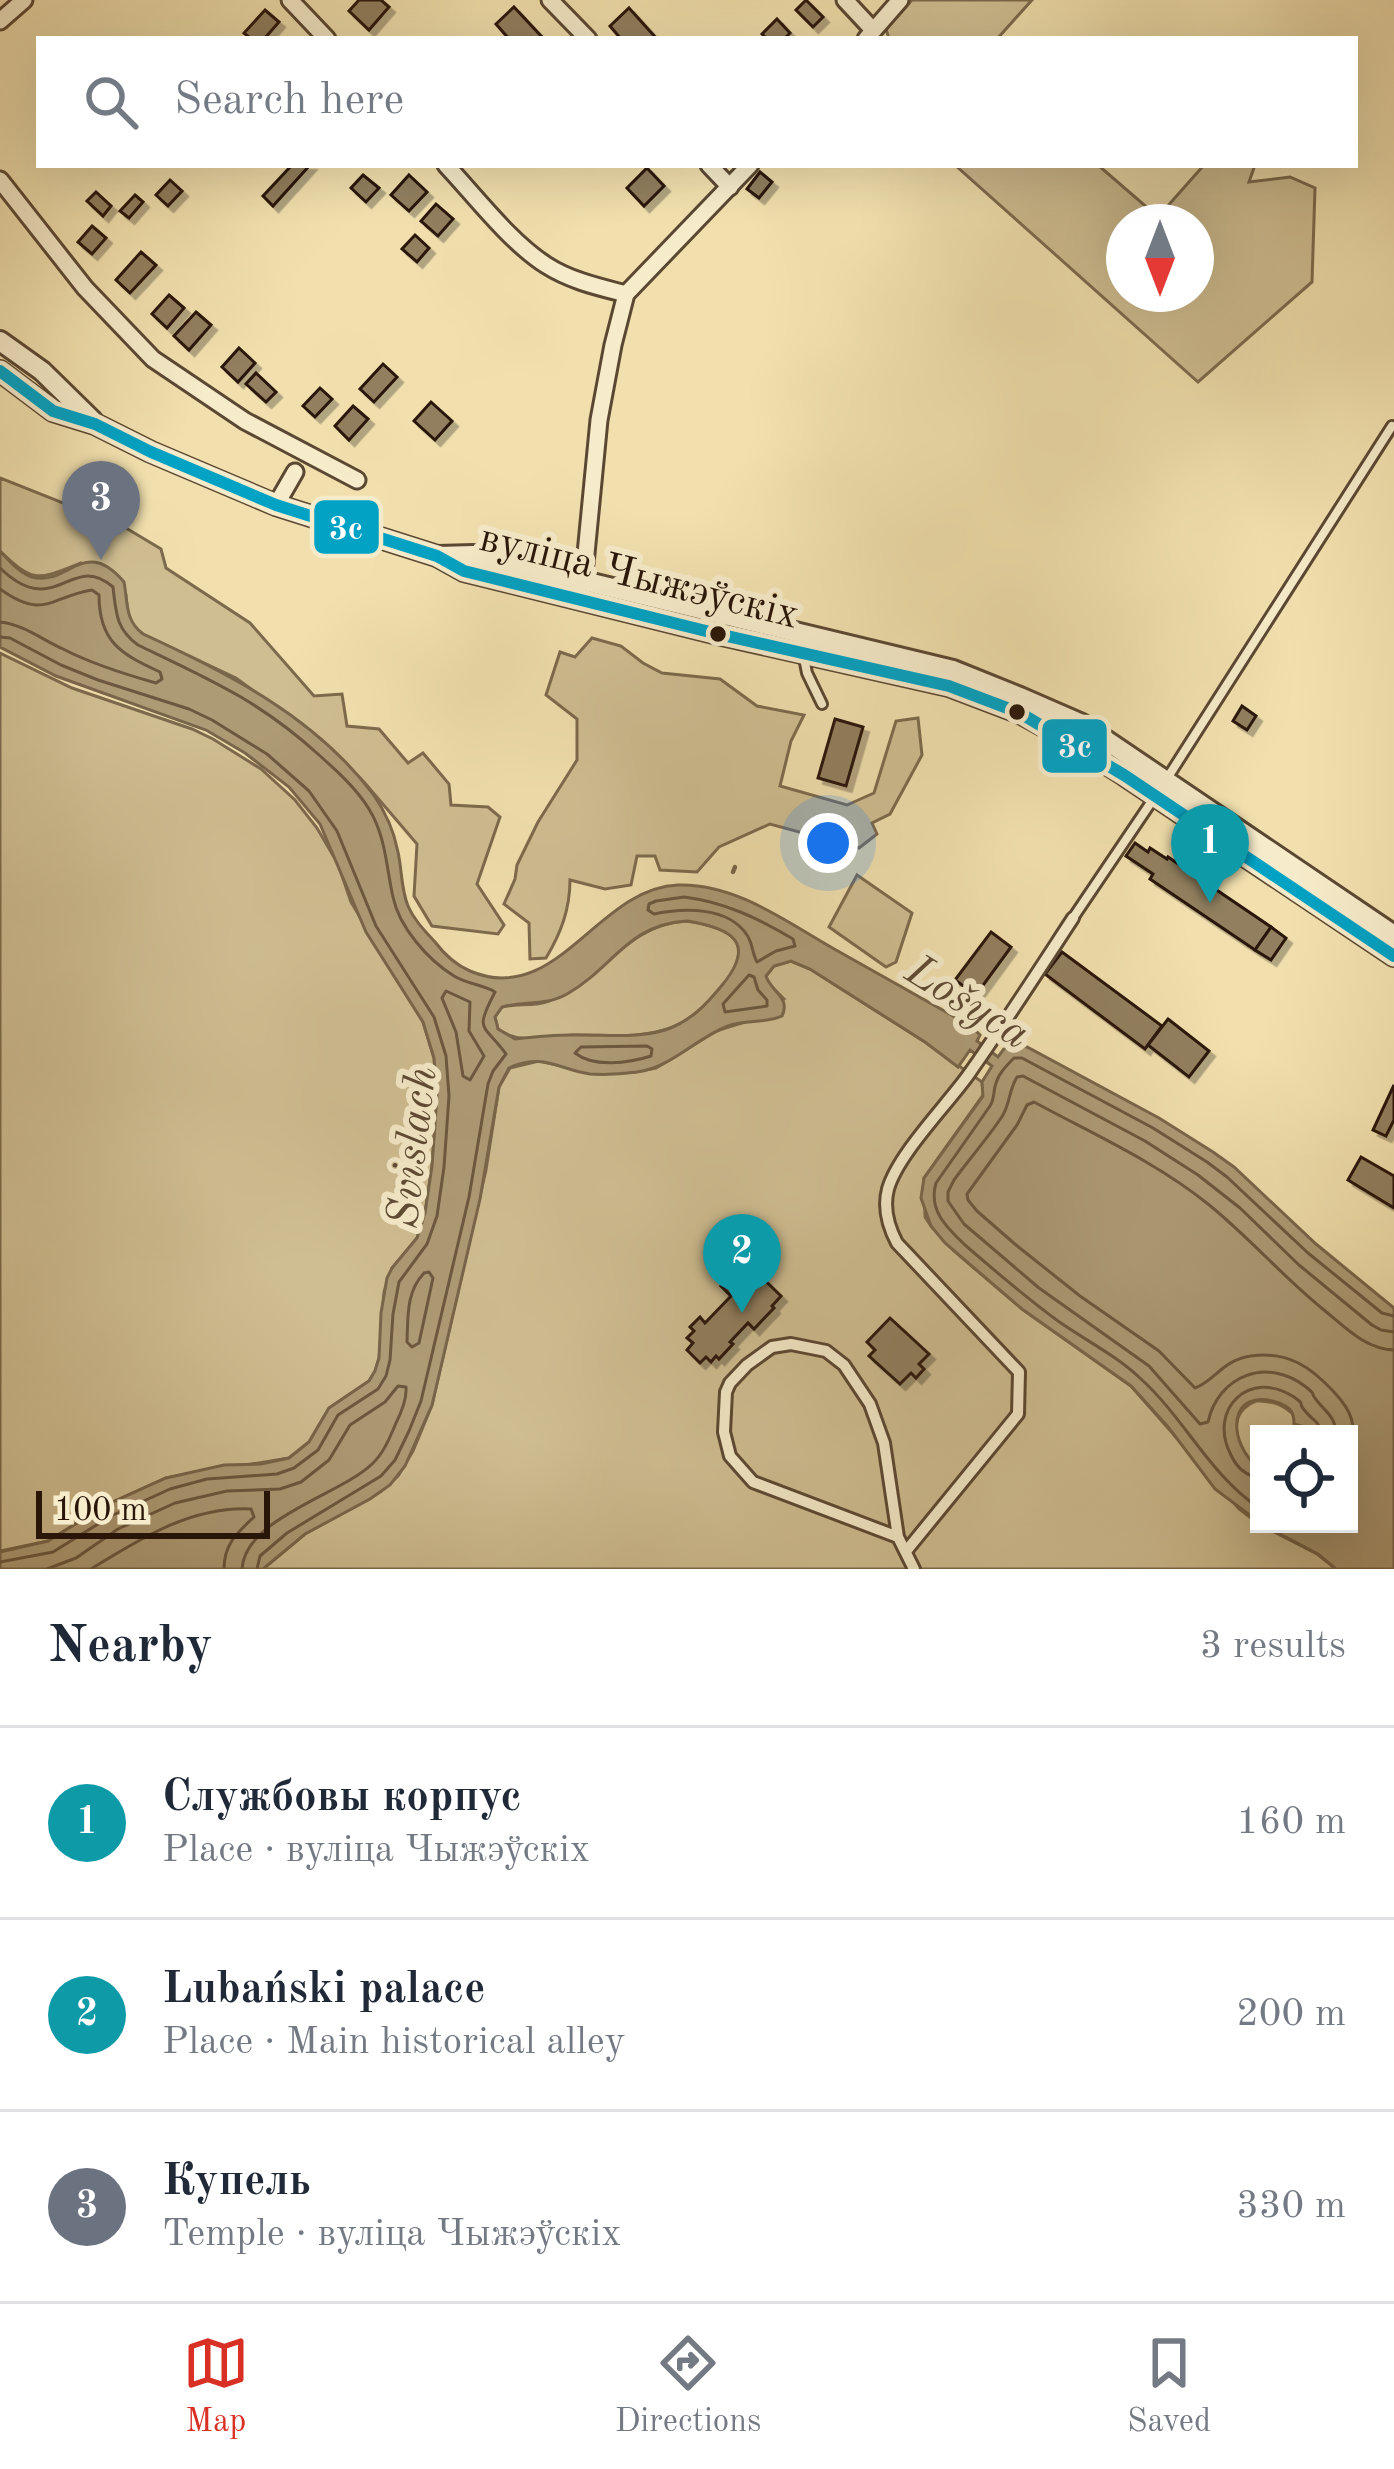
<!DOCTYPE html>
<html lang="en">
<head>
<meta charset="utf-8">
<style>
  body { margin:0; font-family:"Old Standard TT",serif; background:#f2f2f3; color:#1f2937 }
  .controls { position:absolute; right:36px; bottom:36px; display:grid; overflow:hidden; border-radius:0px; box-shadow:0 12px 48px #0002 }
  .controls button { width:108px; height:108px; display:grid; place-items:center; padding:0; border:0; border-bottom:3px solid #e0e1e3; background:#fff; color:#1f2937; font:60px sans-serif }
  .compass { position:absolute; left:1106px; top:204px; width:108px; height:108px; border-radius:50%; background:#fff; box-shadow:0 12px 48px #0002; rotate:180deg }
  .scale { position:absolute; left:36px; bottom:30px; width:234px; box-sizing:border-box; padding-left:12px; border:6px solid #291608; border-top:0; font-size:33px; line-height:42px; white-space:nowrap; color:#291608; -webkit-text-stroke:9px #f6ebca; paint-order:stroke }
  .you { position:absolute; left:828px; top:843px; width:42px; height:42px; margin:-30px; border:9px solid #fff; border-radius:50%; background:#1a73e8; box-shadow:0 0 0 18px #1a73e833 }
  .badge { display:grid; place-items:center; width:78px; height:78px; border-radius:50%; background:#d93025; color:#fff; font-size:39px; font-weight:700 }
  .pin { position:absolute; translate:-50% -99px; filter:drop-shadow(0 3px 6px #0008) }
  .pin::after { content:''; position:absolute; top:63px; width:42px; height:36px; background:inherit; clip-path:polygon(0 0,100% 0,50% 100%) }
  .list { margin:0; padding:0; list-style:none }
  h2 { display:flex; justify-content:space-between; align-items:center; height:156px; margin:0; padding:0 48px; font-size:51px }
  h2 small { font-size:39px; font-weight:400; color:#747a83 }
  .list li { display:grid; grid-template-columns:78px 1fr auto; gap:36px; align-items:center; box-sizing:border-box; height:192px; padding:0 48px; border-top:3px solid #e0e1e3 }
  .list b { display:block; font-size:45px; white-space:nowrap }
  .list p { margin:0; font-size:39px; white-space:nowrap; color:#747a83 }
  .list em { font-size:39px; font-style:normal; color:#747a83 }
  .icon { flex:none; width:66px; height:66px; fill:none; stroke:currentColor; stroke-width:2; stroke-linecap:round; stroke-linejoin:round }
  .map { position:relative; flex:none; width:1394px; height:1569px; overflow:hidden }
  .search { position:absolute; background:#fff; box-shadow:0 12px 48px #0002; left:36px; right:36px; top:36px; height:132px; display:flex; align-items:center; gap:30px; box-sizing:border-box; padding:0 42px; border-radius:0px; color:#747a83; font-size:45px }
  .sheet { height:732px; background:#fff }
  nav { display:flex; justify-content:space-around; align-items:center; box-sizing:border-box; height:168px; border-top:3px solid #e0e1e3; background:#fff; font-size:33px; color:#747a83 }
  nav a { display:grid; justify-items:center; gap:6px }
  nav .on { color:#d93025 }
  .map>svg:first-child { display:block }
  .green { fill:#cfbe92; stroke:#7c6a4d; stroke-width:3; fill-rule:evenodd }
  .water { fill:#ad9b76; stroke:#78664a; stroke-width:3; fill-rule:evenodd }
  .lines { fill:none; stroke-linecap:round; stroke-linejoin:round }
  .shore { stroke:#6b583f; stroke-width:3 }
  .stream { stroke:#78664a; stroke-width:4.5 }
  .building { fill:#917f5e; stroke:#291608; stroke-width:3; filter:url(#shadow) }
  .service-casing { stroke:#5b4832; stroke-width:14 }
  .pedestrian-casing { stroke:#5b4832; stroke-width:16 }
  .minor-casing { stroke:#5b4832; stroke-width:21 }
  .tertiary-casing { stroke:#5b4832; stroke-width:24 }
  .service { stroke:#f6ebca; stroke-width:8 }
  .pedestrian { stroke:#f6ebca; stroke-width:10 }
  .minor { stroke:#f6ebca; stroke-width:15 }
  .tertiary { stroke:#f6ebca; stroke-width:18 }
  .bus-1-casing { stroke:#f6ebca; stroke-width:21 }
  .bus-1 { stroke:#02a2c4; stroke-width:12 }
  .bus-dot { fill:#291608; stroke:#f6ebca; stroke-width:4.5 }
  .labels { text-anchor:middle; stroke-width:12; stroke-linejoin:round; paint-order:stroke }
  .street-label { font-size:42px; fill:#291608; stroke:#f6ebca }
  .water-label { font-size:45px; font-style:italic; fill:#5e4b34; stroke:#f6ebca }
  .line-badge { stroke:#f6ebca; stroke-width:4.5 }
  .badge-label { font-size:33px; text-anchor:middle; font-weight:bold; fill:#fff }
</style>
</head>
<body>
<div class="map">
<svg width="1394" height="1569" viewBox="0 0 1394 1569">
  <defs>
    <filter id="shadow"><feDropShadow dx="5.5" dy="5.5" stdDeviation="0" flood-color="#0004"/></filter>
  </defs>
  <rect width="100%" height="100%" fill="#f1e0ae"/>
  <filter id="stains"><feTurbulence type="fractalNoise" baseFrequency=".00167" numOctaves="4"/><feColorMatrix values="0 0 0 0 .2 0 0 0 0 .09 0 0 0 0 .02 0 0 0 .5 -.17"/></filter>
  <radialGradient id="worn" r=".72"><stop offset=".6" stop-color="#630" stop-opacity="0"/><stop offset="1" stop-color="#630" stop-opacity=".3"/></radialGradient>
  <!-- green -->
  <g class="green">
    <path d="M912 0H1032L997 39H889L886 29Z"/>
    <path d="M955 165H1098L1158 217 1204 165H1255L1249 182 1290 177 1315 188 1312 282 1198 382ZM1124 222H1196V294H1124Z"/>
    <path d="M0 478 126 528 161 549 166 568 250 623 314 696 342 694 347 726 379 729 408 763 423 753 449 784 451 805 488 807 500 817 477 884 504 925 498 934 432 926 414 896 417 844 364 782 319 739 236 678 143 634 135 628 128 618 126 595 81 563C39 579 35 585 0 551Z"/>
    <path d="M592 638 621 646 643 663 662 673 720 679 757 706 804 715 791 741 780 786 847 805 874 793 896 721 918 718 922 755 890 814 872 823 877 834 859 848 770 824 719 847 697 872 660 870 655 856H637L631 885 605 889 570 880C570 909 561 933 546 958L530 959 529 923 504 904 515 879 517 865 538 822 577 760V719L546 695 560 652 575 657Z"/>
    <path d="M0 653 72 688 192 729 213 739 261 769 295 800 317 828 338 864 351 902 423 1022 434 1058 437 1096 432 1166 425 1213 417 1238 392 1268 384 1292 379 1358 375 1371 369 1381 329 1408 309 1442 289 1458 166 1478 106 1505 48 1541 0 1551Z"/>
    <path d="M857 875 912 913 896 962 886 967 829 927Z"/>
    <path d="M687 921C732 928 757 942 723 985 709 1002 694 1018 673 1027 641 1040 604 1034 570 1035 546 1036 517 1045 498 1029L495 1017 502 1007C517 1003 534 1007 549 1001 602 979 626 924 687 921Z"/>
    <path d="M791 961 810 969 925 1042 982 1082 983 1095 924 1178 925 1217 931 1226 954 1251 1022 1309 1131 1386 1239 1509 1259 1524 1317 1554 1336 1569H263L305 1534 380 1492 398 1476 413 1451 432 1405 486 1170 499 1087 510 1068 539 1061 597 1074 635 1072 656 1068 716 1031 748 1021 784 999 768 983 766 976 774 966Z"/>
    <path d="M1256 1401C1284 1400 1295 1415 1311 1434H1259V1468C1236 1451 1224 1414 1256 1401Z"/>
  </g>
  <!-- water -->
  <path class="water" d="M0 551C9 560 19 573 32 577 68 587 84 535 124 582 128 604 125 620 143 634 228 673 315 717 373 794 385 811 394 831 398 852 402 870 401 889 408 906 414 920 425 931 435 942 444 954 456 965 470 971 557 1008 597 888 678 885 736 883 788 923 836 950 881 975 926 1001 971 1026L980 1035 977 1041 998 1057 1009 1042 1027 1047 1159 1118 1213 1152 1234 1167 1316 1244 1394 1308V1569H1336L1318 1554 1261 1524H1349V1434H1311L1308 1428 1294 1424C1294 1412 1291 1408 1279 1403 1226 1385 1227 1444 1259 1468V1522L1215 1489 1169 1428 1131 1386 1022 1309 945 1243 931 1226 921 1198 924 1178 983 1096 982 1082 992 1066 970 1050 958 1067 925 1042 810 969 791 961 774 966 766 976C771 992 791 997 782 1016 765 1024 745 1019 728 1026 696 1038 671 1068 637 1072 622 1074 605 1075 590 1074 560 1070 542 1052 509 1068L499 1087 480 1199 432 1405 405 1466 390 1485 370 1499 305 1534 263 1569H0V1552L48 1541 106 1505 166 1478 224 1465 261 1464 289 1458 309 1442 329 1408 369 1381 375 1371 379 1358 381 1313 387 1278 392 1268 417 1238 425 1213 432 1166 437 1096 434 1058 423 1022 366 932 320 824 289 787 245 753 206 730 56 676 0 647ZM687 921C731 928 757 942 723 984 707 1004 690 1022 665 1030 635 1039 602 1034 571 1035 552 1035 533 1037 515 1039L498 1029 495 1017 502 1007C524 1001 546 1006 567 994 613 968 628 924 687 921Z"/>
  <g class="lines">
    <!-- shore -->
    <g class="shore">
      <path d="M0 568C56 622 71 550 113 587 116 613 116 629 138 645 209 679 260 701 319 755 337 771 356 788 369 809 386 837 386 866 393 897 399 927 428 960 454 976 467 984 484 985 495 992 474 1032 483 1023 506 1054L493 1071 488 1084 469 1197 421 1401 409 1431 395 1460 381 1476 287 1533 260 1556 257 1569"/>
      <path d="M0 589C44 621 52 596 92 590L99 595C99 642 121 654 160 672L162 679 156 683C124 674 92 664 63 649 43 640 22 624 0 622"/>
      <path d="M0 637 10 638 61 665 98 680 189 709 212 720 267 754 309 791 337 831 376 926 434 1017 446 1056 449 1096 444 1167 437 1216 427 1244 399 1282 393 1314 390 1360 386 1376 378 1389 338 1415 318 1450 294 1468 277 1474 207 1479 170 1489 111 1516 53 1552 0 1562"/>
      <path d="M684 897C724 902 758 918 793 939L795 946 776 951 757 962C752 953 753 944 747 935 728 906 683 908 654 914L648 910 649 904 656 901Z"/>
      <path d="M749 975 754 977 758 990 767 1000V1006L725 1012 723 1004Z"/>
      <path d="M446 991 470 1002 469 1031 484 1056 470 1080 463 1076 456 1032 442 998Z"/>
      <path d="M647 1046 652 1049 651 1056C629 1063 594 1068 575 1053L581 1047Z"/>
      <path d="M429 1272 433 1278 419 1343 412 1347 407 1342C408 1317 406 1292 424 1273Z"/>
      <path d="M1336 1434C1335 1417 1328 1414 1318 1402 1307 1389 1319 1398 1306 1387 1267 1356 1218 1376 1208 1422L1200 1424 1149 1366 1039 1288 964 1224 948 1201V1192L954 1180C970 1158 988 1138 1003 1115 1010 1103 1009 1090 1017 1077L1023 1076 1145 1141 1198 1175 1240 1208 1299 1265 1372 1325 1381 1330 1394 1332"/>
      <path d="M1349 1452C1358 1427 1352 1411 1334 1392 1311 1367 1288 1351 1251 1356 1222 1360 1215 1381 1195 1388L1159 1351 1080 1296 1016 1245 977 1211 968 1200 967 1194 1017 1125 1027 1105 1034 1102C1093 1134 1156 1162 1208 1204 1249 1237 1283 1277 1324 1310 1345 1327 1365 1349 1394 1350"/>
      <path d="M1259 1477C1245 1476 1237 1468 1231 1455 1207 1409 1250 1368 1294 1397 1308 1407 1295 1400 1306 1412 1314 1422 1319 1420 1321 1434"/>
      <path d="M1259 1508C1209 1474 1185 1419 1141 1379 1117 1356 1085 1340 1058 1321 1025 1297 995 1271 965 1245 946 1227 928 1210 936 1183L990 1106C995 1098 993 1091 996 1083 999 1073 1007 1065 1014 1058H1022L1153 1128 1207 1162 1227 1177 1308 1253 1382 1313 1394 1316"/>
      <path d="M47 1569 76 1558 118 1529 175 1503 227 1491 280 1489 301 1482 329 1460 350 1425 385 1402 398 1386 406 1387C407 1399 402 1411 396 1423 390 1437 384 1453 372 1464 340 1495 245 1518 242 1569"/>
      <path d="M91 1569C140 1539 191 1506 251 1509L254 1517C237 1533 224 1544 224 1569"/>
    </g>
    <!-- stream -->
    <path class="stream" d="M733 872 735 867"/>
  </g>
  <!-- building -->
  <g class="building">
    <path d="M359 0H381L389 7 369 30 349 11Z"/>
    <path d="M806 0 823 17 813 27 796 10Z"/>
    <path d="M514 7 542 37 540 39H509L496 24Z"/>
    <path d="M629 8 657 39H621L610 26Z"/>
    <path d="M265 10 279 22 264 39H251L244 33Z"/>
    <path d="M777 19 790 33 784 39H767L762 34Z"/>
    <path d="M292 165H310L273 206 263 196Z"/>
    <path d="M647 168 664 186 644 206 627 188Z"/>
    <path d="M760 172 772 182 759 198 747 189Z"/>
    <path d="M363 175 379 188 366 202 351 188Z"/>
    <path d="M409 175 427 192 409 211 391 195Z"/>
    <path d="M170 180 182 191 168 206 156 195Z"/>
    <path d="M96 192 111 206 103 216 87 201Z"/>
    <path d="M135 195 143 202 129 218 120 211Z"/>
    <path d="M436 204 453 219 438 236 421 221Z"/>
    <path d="M92 226 106 238 92 254 78 242Z"/>
    <path d="M415 235 429 248 417 262 402 249Z"/>
    <path d="M141 252 156 265 130 293 116 280Z"/>
    <path d="M169 295 184 308 167 328 152 314Z"/>
    <path d="M196 312 211 325 189 350 174 336Z"/>
    <path d="M239 348 255 363 238 382 222 367Z"/>
    <path d="M383 364 397 377 374 402 360 389Z"/>
    <path d="M256 373 276 392 266 402 246 384Z"/>
    <path d="M320 388 332 399 315 417 303 406Z"/>
    <path d="M431 402 452 421 435 440 414 421Z"/>
    <path d="M353 406 368 419 349 440 335 426Z"/>
    <path d="M1242 706 1256 716 1247 730 1233 721Z"/>
    <path d="M835 719 863 727 846 786 818 778Z"/>
    <path d="M1135 843 1148 852 1150 848 1167 859 1168 857 1271 927 1255 950 1150 879 1153 874 1126 856Z"/>
    <path d="M1271 927 1286 938 1271 960 1255 950Z"/>
    <path d="M991 932 1011 947 976 995 955 980Z"/>
    <path d="M1062 952 1162 1026 1145 1049 1045 974Z"/>
    <path d="M1168 1019 1209 1051 1189 1077 1148 1045Z"/>
    <path d="M1394 1085V1120L1386 1136 1373 1130Z"/>
    <path d="M1361 1157 1394 1176V1208L1348 1180Z"/>
    <path d="M751 1267 781 1296 772 1306 774 1308 754 1329 748 1323 730 1342 733 1344 719 1359 716 1356 711 1362 706 1357 700 1363 687 1350 693 1343 687 1338 694 1331 690 1327 700 1317 705 1323 731 1296 721 1286 732 1276 737 1281Z"/>
    <path d="M890 1318 929 1354 919 1364 924 1369 916 1378 911 1373 900 1384 869 1356 875 1350 867 1342Z"/>
  </g>
  <g class="lines">
    <defs>
      <g id="service">
        <path d="M803 653 807 673 822 704"/>
        <path d="M1168 777 1392 426"/>
        <path d="M1073 918 1156 795"/>
      </g>
      <g id="pedestrian">
        <path d="M898 1537 753 1482 730 1456 724 1432 726 1392 730 1383 747 1365 772 1347 791 1344 826 1351 844 1365 870 1404 884 1443 898 1537 914 1569"/>
        <path d="M907 1550 1018 1414 1019 1372 897 1243C888 1226 883 1208 888 1189 898 1154 947 1105 969 1074 1005 1023 1039 970 1073 918"/>
      </g>
      <g id="minor">
        <path d="M290 0 327 39"/>
        <path d="M550 0 588 39"/>
        <path d="M845 0 873 30"/>
        <path d="M0 21 24 0"/>
        <path d="M866 39 900 0"/>
        <path d="M446 165C476 197 510 242 546 265 571 281 599 287 626 294"/>
        <path d="M709 165 730 187"/>
        <path d="M0 180 85 288 153 359 245 421 357 480"/>
        <path d="M276 505 295 472"/>
        <path d="M578 587 585 564 599 420 613 345 626 294 750 165"/>
      </g>
      <g id="tertiary">
        <path d="M0 341 42 371 92 420"/>
        <path d="M0 371 53 411 95 424 151 452 276 505 437 556 464 571 718 634 949 686 1020 713 1069 740 1124 775 1394 956"/>
        <path d="M438 556 473 555 492 559 953 670 1020 697 1082 724 1394 935"/>
      </g>
    </defs>
    <!-- service casing -->
    <use href="#service" class="service-casing"/>
    <!-- pedestrian casing -->
    <use href="#pedestrian" class="pedestrian-casing"/>
    <!-- minor casing -->
    <use href="#minor" class="minor-casing"/>
    <!-- tertiary casing -->
    <use href="#tertiary" class="tertiary-casing"/>
    <!-- service -->
    <use href="#service" class="service"/>
    <!-- pedestrian -->
    <use href="#pedestrian" class="pedestrian"/>
    <!-- minor -->
    <use href="#minor" class="minor"/>
    <!-- tertiary -->
    <use href="#tertiary" class="tertiary"/>
    <defs>
      <path id="bus-1" d="M0 371 53 411 95 424 151 452 276 505 437 556 464 571 718 634 949 686 1020 713 1124 775 1394 956"/>
    </defs>
    <!-- bus-1 casing -->
    <use href="#bus-1" class="bus-1-casing"/>
    <!-- bus-1 -->
    <use href="#bus-1" class="bus-1"/>
  </g>
  <!-- markers -->
  <g class="bus-dot">
    <circle cx="718" cy="634" r="10"/>
    <circle cx="1017" cy="712" r="10"/>
  </g>
  <g class="labels">
    <!-- street labels -->
    <g class="street-label">
      <text transform="translate(640 574) rotate(14)" y="15">вуліца Чыжэўскіх</text>
    </g>
    <!-- water labels -->
    <g class="water-label">
      <text transform="translate(969 1000) rotate(32)" y="16">Lošyca</text>
      <text transform="translate(410 1147) rotate(-83)" y="16">Svislach</text>
    </g>
  </g>
  <g class="line-badge">
    <rect x="312" y="498" width="69" height="58" rx="12" fill="#02a2c4"/>
    <rect x="1040" y="717" width="69" height="58" rx="12" fill="#02a2c4"/>
  </g>
  <g class="badge-label">
    <text x="346" y="539">3с</text>
    <text x="1075" y="757">3с</text>
  </g>
  <rect width="100%" height="100%" filter="url(#stains)"/>
  <rect width="100%" height="100%" fill="url(#worn)"/>
</svg>
<div class="controls">
<button><svg class="icon" aria-label="locate" viewBox="0 0 24 24"><circle cx="12" cy="12" r="6"/><path d="M12 2v4M12 18v4M2 12h4M18 12h4"/></svg></button>
</div>
<svg class="compass" viewBox="-18 -18 36 36"><path d="M0-13l5 13h-10z" fill="#e53935"/><path d="M0 13l5-13h-10z" fill="#747a83"/></svg>
<div class="scale">100 m</div>
<div class="you"></div>
<div class="pin badge" style="left:1210px;top:903px;background:#0f9aa8">1</div>
<div class="pin badge" style="left:742px;top:1313px;background:#0f9aa8">2</div>
<div class="pin badge" style="left:101px;top:560px;background:#6b7280">3</div>
<div class="search"><svg class="icon" aria-label="search" viewBox="0 0 24 24"><circle cx="10" cy="10" r="6"/><path d="M15 15l6 6"/></svg>Search here</div>
</div>
<section class="sheet">
<h2>Nearby<small>3 results</small></h2>
<ul class="list">
<li><span class="badge" style="background:#0f9aa8">1</span><div><b>Службовы корпус</b><p>Place · вуліца Чыжэўскіх</p></div><em>160 m</em></li>
<li><span class="badge" style="background:#0f9aa8">2</span><div><b>Lubański palace</b><p>Place · Main historical alley</p></div><em>200 m</em></li>
<li><span class="badge" style="background:#6b7280">3</span><div><b>Купель</b><p>Temple · вуліца Чыжэўскіх</p></div><em>330 m</em></li>
</ul>
</section>
<nav>
<a class="on"><svg class="icon" aria-label="map" viewBox="0 0 24 24"><path d="M3 6l6-2 6 2 6-2v14l-6 2-6-2-6 2zM9 4v14M15 6v14"/></svg>Map</a>
<a><svg class="icon" aria-label="directions" viewBox="0 0 24 24"><path d="M12 3l9 9-9 9-9-9zM9 14v-3h6M13 9l2 2-2 2"/></svg>Directions</a>
<a><svg class="icon" aria-label="saved" viewBox="0 0 24 24"><path d="M7 4h10v16l-5-4-5 4z"/></svg>Saved</a>
</nav>
</body>
</html>
